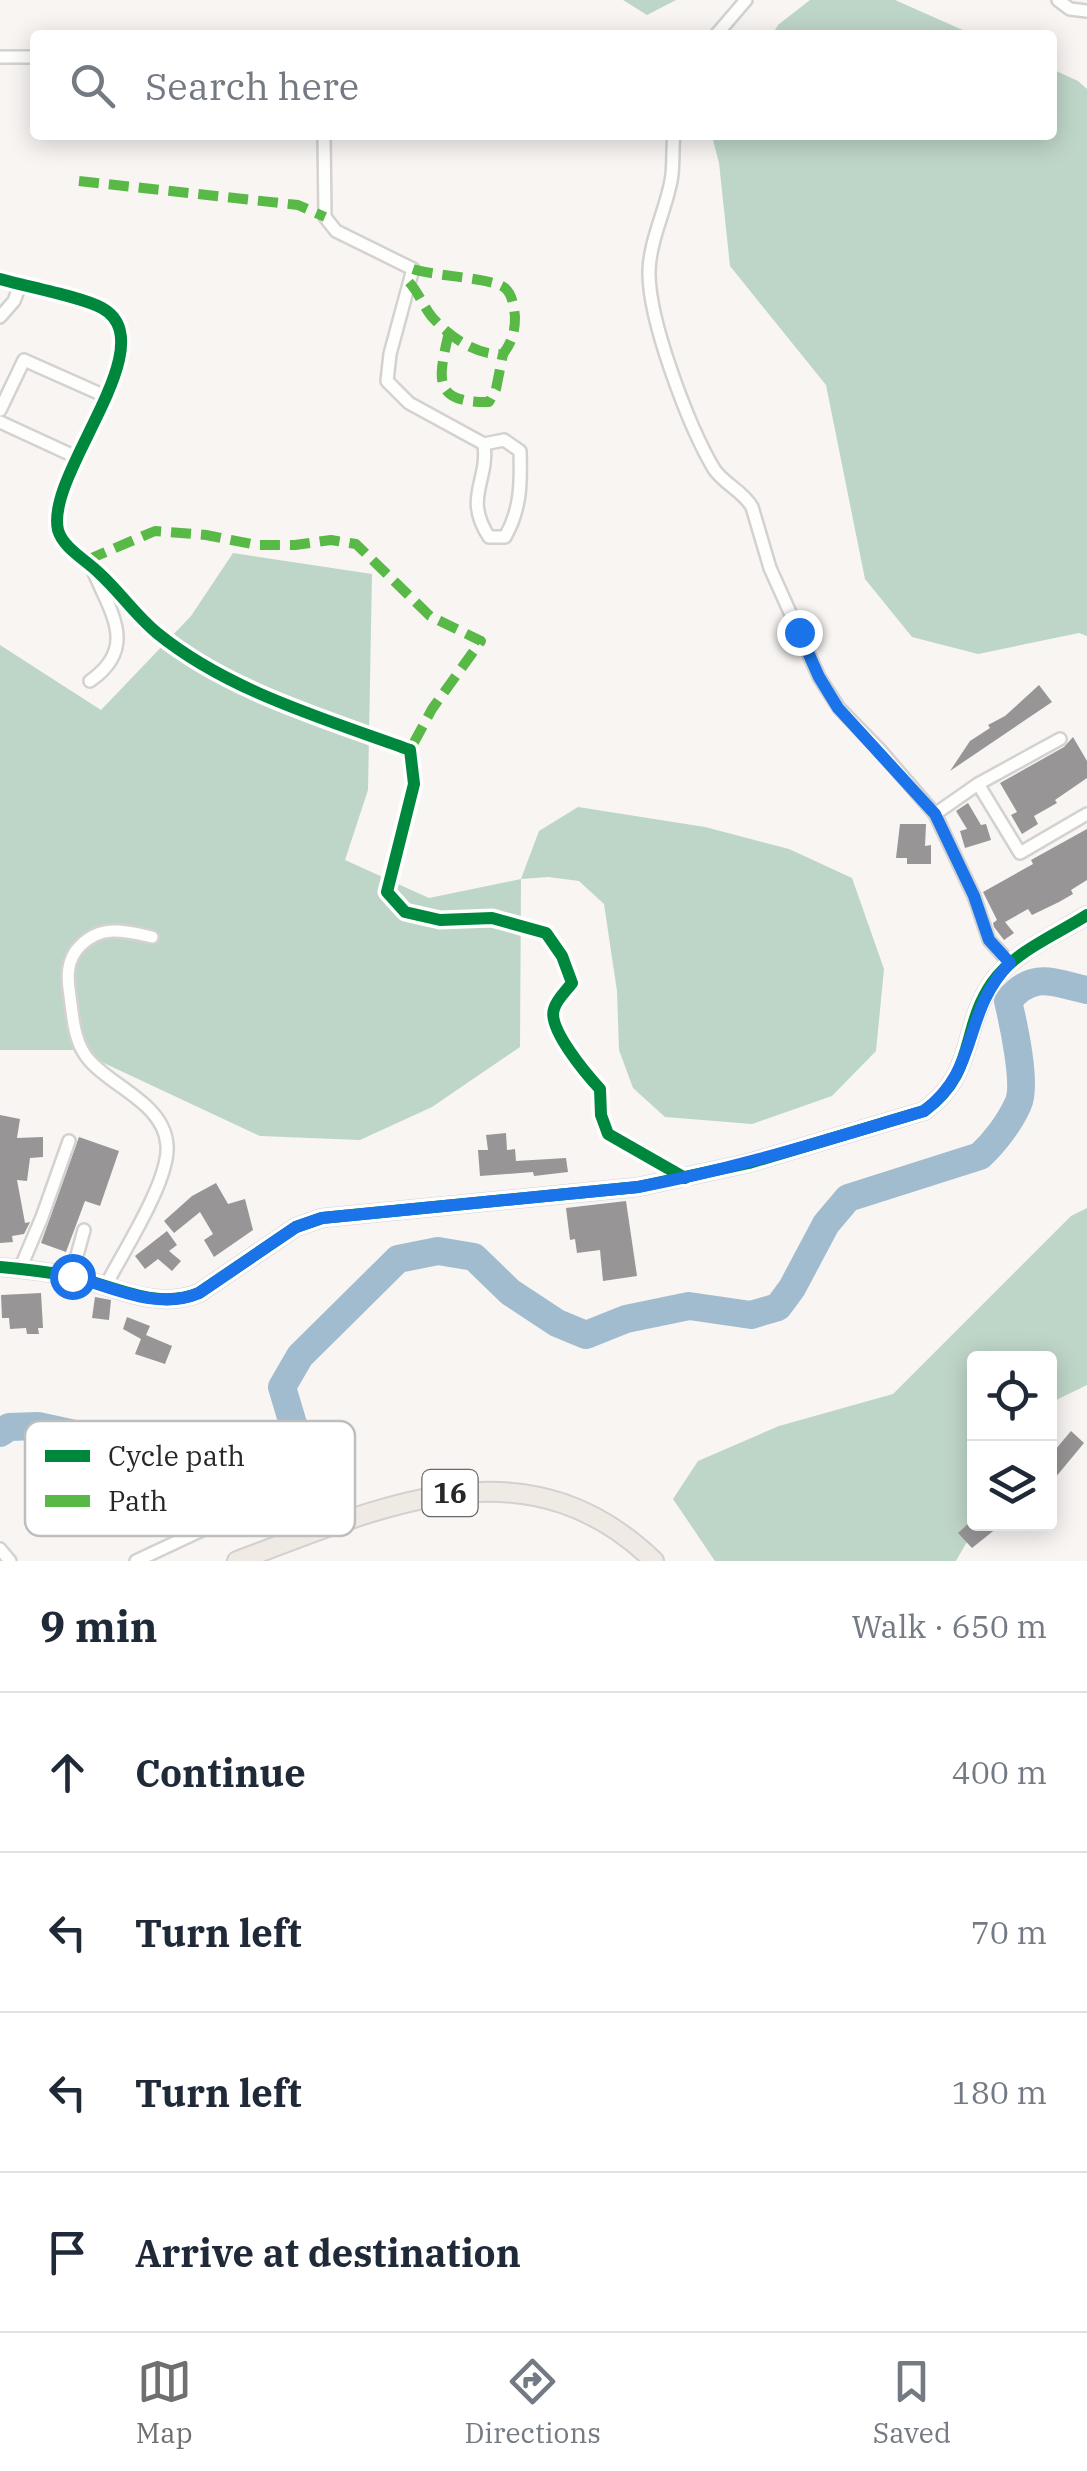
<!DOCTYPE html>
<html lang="en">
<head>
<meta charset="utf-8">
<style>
  body { margin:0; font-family:"IBM Plex Serif",serif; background:#f2f2f3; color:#1f2937 }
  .controls { position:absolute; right:30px; bottom:30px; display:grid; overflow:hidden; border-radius:10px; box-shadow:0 5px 25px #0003 }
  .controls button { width:90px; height:90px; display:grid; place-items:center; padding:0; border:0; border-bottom:2px solid #e0e1e3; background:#fff; color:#1f2937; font:50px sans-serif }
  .stop { position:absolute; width:30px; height:30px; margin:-22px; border:8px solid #1a73e8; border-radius:50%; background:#fff }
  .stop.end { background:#1a73e8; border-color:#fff; box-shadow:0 2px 10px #0008 }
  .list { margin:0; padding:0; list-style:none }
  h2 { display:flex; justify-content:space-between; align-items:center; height:130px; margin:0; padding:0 40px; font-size:42px }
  h2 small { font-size:32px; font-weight:400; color:#747a83 }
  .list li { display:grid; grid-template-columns:65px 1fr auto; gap:30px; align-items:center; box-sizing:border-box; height:160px; padding:0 40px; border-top:2px solid #e0e1e3 }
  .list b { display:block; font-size:38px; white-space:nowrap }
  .list em { font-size:32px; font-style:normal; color:#747a83 }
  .icon { flex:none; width:55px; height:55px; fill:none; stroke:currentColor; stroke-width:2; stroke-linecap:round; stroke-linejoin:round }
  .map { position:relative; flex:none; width:1087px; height:1561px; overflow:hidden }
  .search { position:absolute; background:#fff; box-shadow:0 5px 25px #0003; left:30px; right:30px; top:30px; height:110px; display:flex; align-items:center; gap:25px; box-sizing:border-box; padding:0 35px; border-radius:10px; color:#747a83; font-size:38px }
  .sheet { height:770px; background:#fff }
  nav { display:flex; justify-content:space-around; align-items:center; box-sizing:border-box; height:140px; border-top:2px solid #e0e1e3; background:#fff; font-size:28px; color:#747a83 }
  nav a { display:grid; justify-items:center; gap:5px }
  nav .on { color:#716f6e }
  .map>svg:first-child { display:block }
  .forest { fill:#bed6c8 }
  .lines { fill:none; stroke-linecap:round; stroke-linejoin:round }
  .river { stroke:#a0bcce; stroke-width:28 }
  .building { fill:#979596 }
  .minor-casing { stroke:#d4d2d1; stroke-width:16 }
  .tertiary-casing { stroke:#d4d2d1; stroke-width:20 }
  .primary-casing { stroke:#d2d0d0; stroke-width:22 }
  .minor { stroke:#fefefd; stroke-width:11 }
  .tertiary { stroke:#fefefd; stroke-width:15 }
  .primary { stroke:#f0eae5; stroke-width:18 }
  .quiet { stroke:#58b947; stroke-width:10; stroke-dasharray:20 10; stroke-linecap:butt }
  .cycleway-casing { stroke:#fff; stroke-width:19 }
  .cycleway { stroke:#00873e; stroke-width:12 }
  .route { stroke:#1a73e8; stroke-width:12 }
  .labels { text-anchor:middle; stroke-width:10; stroke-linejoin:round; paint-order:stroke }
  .shield { fill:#fff; stroke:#696867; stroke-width:2.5 }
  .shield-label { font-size:28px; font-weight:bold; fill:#292726 }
  .key { fill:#fff; stroke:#bfbebe; stroke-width:2.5 }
  .key-label { font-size:28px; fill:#292726 }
</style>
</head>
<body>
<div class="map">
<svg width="1087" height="1561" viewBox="0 0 1087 1561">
  <rect width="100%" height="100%" fill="#f8f5f3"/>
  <!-- forest -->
  <g class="forest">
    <path d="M623 0H676L647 15Z"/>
    <path d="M810 0H895L974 35H772L778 25Z"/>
    <path d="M1052 69 1078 81 1087 89V636L1079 633 978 654 912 637 865 579 826 385 730 266 719 163 712 136 1052 135Z"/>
    <path d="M233 553 372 574 368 790 345 860 429 898 521 879 539 831 578 807 705 827 789 849 852 878 884 969 876 1051 832 1096 752 1124 665 1117 633 1088 619 1050 617 991 604 904 579 881 548 877 521 879 520 1047 432 1107 360 1140 260 1136 76 1050H0V645L101 710 191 616Z"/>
    <path d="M1087 1208V1385L1050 1403V1358H974V1524H977L956 1561H715L673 1499 698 1461 779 1426 893 1394 1071 1216Z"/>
  </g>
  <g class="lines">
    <!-- river -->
    <path class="river" d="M0 1433 9 1427 38 1426 116 1443 217 1449 251 1476 274 1472 294 1461 296 1434 282 1387 300 1356 398 1259 438 1251 474 1257 510 1292 557 1323 586 1335 626 1319 689 1306 751 1315 778 1307 792 1288 826 1224 848 1198 980 1156C995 1142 1010 1122 1018 1104 1027 1086 1013 1022 1008 1001 1033 970 1054 983 1087 990"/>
  </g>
  <!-- building -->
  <g class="building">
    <path d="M1039 685 1052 702 950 771 970 741 990 728 988 725 1005 716Z"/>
    <path d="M1073 737 1087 761V778L1055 800 1057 803 1034 816 1038 824 1022 834 1011 815 1017 812 1000 783 1064 747Z"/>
    <path d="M968 803 981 825 986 824 991 840 965 848 960 831 967 829 956 811Z"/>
    <path d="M900 824H926L925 846 931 845V864H907V858H896Z"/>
    <path d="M1087 829V880L1071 890 1073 894 1059 902 1032 915 1028 909 1005 922 1014 933 1004 940 994 927 993 923 997 920 983 892 1033 864 1031 860Z"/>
    <path d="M0 1115 20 1119 17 1138 43 1137V1157L30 1158 27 1181 17 1180 25 1223 30 1222 24 1234 12 1236 13 1242 0 1243Z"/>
    <path d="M506 1133 507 1150 515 1149 516 1161 566 1158 568 1172 534 1176 533 1172 480 1176 478 1150H488L486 1135Z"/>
    <path d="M79 1137 119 1151 100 1206 85 1201 66 1252 41 1243Z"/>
    <path d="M216 1183 228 1204 245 1199 253 1230 214 1257 204 1240 213 1234 200 1212 174 1233 164 1221 192 1196Z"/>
    <path d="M626 1201 637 1276 603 1281 600 1250 577 1253 575 1239 570 1240 566 1208Z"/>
    <path d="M167 1231 177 1245 169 1251 181 1261 172 1271 158 1259 145 1269 135 1256Z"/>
    <path d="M41 1293 43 1328H38L39 1334H27L26 1328 10 1329 9 1318H2L1 1295Z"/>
    <path d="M95 1297 111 1300 109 1320 92 1318Z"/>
    <path d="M127 1317 150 1326 146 1335 172 1346 165 1364 135 1354 141 1339 123 1329Z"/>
    <path d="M1071 1431 1084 1443 1050 1484V1456Z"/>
    <path d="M968 1524H1002L972 1548 958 1533Z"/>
  </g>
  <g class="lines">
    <defs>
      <g id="minor">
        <path d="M1058 0 1070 9 1087 11"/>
        <path d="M716 35 746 0"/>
        <path d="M0 57H35"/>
        <path d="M324 135 325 217 336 231 413 269 390 354 387 381 409 403 484 444 504 440 520 451C521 483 521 509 505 537H489C463 497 489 482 484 444"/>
        <path d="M674 135C672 150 674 166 671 181 665 212 650 240 649 271 648 320 689 427 714 469 724 484 743 491 752 507L770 568 819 677 839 708 879 749 935 814 974 896 989 940 1010 963"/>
        <path d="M0 279C24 286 83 297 102 308 167 344 45 473 58 530 63 548 86 560 99 573 120 592 135 615 157 633 228 691 325 719 410 750L414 784 387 892 405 912 440 920 492 918 546 933 562 956 572 983C567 990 556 1000 554 1009 547 1028 587 1075 600 1089L601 1115 608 1134 685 1178"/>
        <path d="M0 317 14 301 20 285"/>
        <path d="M0 410 24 360 105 396"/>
        <path d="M0 422 76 457"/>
        <path d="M90 681C139 647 110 612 92 568"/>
        <path d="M978 784 1060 739"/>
        <path d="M935 814 978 784 1020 853 1087 814"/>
        <path d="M20 1269 42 1217 69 1141"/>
        <path d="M71 1277 84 1230"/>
        <path d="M106 1285C123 1252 170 1180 167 1145 164 1104 114 1088 90 1061 74 1044 73 1018 70 996 67 978 66 960 80 946 101 924 126 931 152 937"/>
        <path d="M0 1549 10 1561"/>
        <path d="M136 1561 217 1523"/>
      </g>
      <path id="tertiary" d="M0 1267C23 1269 47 1272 70 1276 113 1285 156 1311 199 1293L296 1227 322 1218 638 1187 749 1163 924 1111C977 1073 960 1029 992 983 1013 952 1056 935 1087 915"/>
      <path id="primary" d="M237 1561C380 1508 525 1436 654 1561"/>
    </defs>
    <!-- minor casing -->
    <use href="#minor" class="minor-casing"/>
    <!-- tertiary casing -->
    <use href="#tertiary" class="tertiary-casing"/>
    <!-- primary casing -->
    <use href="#primary" class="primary-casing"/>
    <!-- minor -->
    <use href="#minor" class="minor"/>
    <!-- tertiary -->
    <use href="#tertiary" class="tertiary"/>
    <!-- primary -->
    <use href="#primary" class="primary"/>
    <!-- quiet -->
    <g class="quiet">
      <path d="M79 181 298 205 325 217"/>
      <path d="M409 282C419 293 423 306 432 317 449 336 476 356 503 354 512 342 515 332 515 317 514 308 513 295 505 288 494 278 433 276 413 269"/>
      <path d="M449 332C439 377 430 403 489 402L496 389 503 354"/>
      <path d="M87 560 155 531 206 535 257 545H295L331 540 356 544 430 616 481 641 432 709 410 750"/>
    </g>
    <defs>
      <g id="cycleway">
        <path d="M0 279C24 286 83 297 102 308 167 344 45 473 58 530 63 548 86 560 99 573 120 592 135 615 157 633 228 691 325 719 410 750L414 784 387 892 405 912 440 920 492 918 546 933 562 956 572 983C567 990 556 1000 554 1009 547 1028 587 1075 600 1089L601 1115 608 1134 685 1178"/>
        <path d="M0 1267C23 1269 47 1272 70 1276 113 1285 156 1311 199 1293L296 1227 322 1218 638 1187 749 1163 924 1111C977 1073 960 1029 992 983 1013 952 1056 935 1087 915"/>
      </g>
    </defs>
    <!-- cycleway casing -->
    <use href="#cycleway" class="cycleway-casing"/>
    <!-- cycleway -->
    <use href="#cycleway" class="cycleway"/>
  </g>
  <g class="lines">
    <!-- route -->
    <path class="route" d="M72 1276C112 1287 158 1311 199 1293L296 1227 322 1218 638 1187C736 1169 829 1139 924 1111 981 1069 961 1013 1010 963L989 940 974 896 935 814 838 708 819 677 799 632"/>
  </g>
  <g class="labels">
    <!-- shield labels -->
    <rect class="shield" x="422.5" y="1470" width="55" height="46" rx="8"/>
    <g class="shield-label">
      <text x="450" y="1503">16</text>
    </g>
  </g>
  <!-- legend -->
  <rect x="25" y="1421" width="330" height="115" rx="15" class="key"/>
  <rect x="45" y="1450" width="45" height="12" fill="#00873e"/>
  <rect x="45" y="1495" width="45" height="12" fill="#58b947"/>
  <g class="key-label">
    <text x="108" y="1466">Cycle path</text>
    <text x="108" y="1511">Path</text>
  </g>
</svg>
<div class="controls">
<button><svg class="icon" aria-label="locate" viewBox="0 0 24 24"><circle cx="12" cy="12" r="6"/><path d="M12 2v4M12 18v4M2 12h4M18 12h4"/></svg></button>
<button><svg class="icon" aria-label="layers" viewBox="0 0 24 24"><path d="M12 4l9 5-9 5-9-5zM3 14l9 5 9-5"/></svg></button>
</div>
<div class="stop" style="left:72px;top:1276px"></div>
<div class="stop end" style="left:799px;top:632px"></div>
<div class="search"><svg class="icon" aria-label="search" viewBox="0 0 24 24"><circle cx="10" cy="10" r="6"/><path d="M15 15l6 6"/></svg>Search here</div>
</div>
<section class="sheet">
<h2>9 min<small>Walk · 650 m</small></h2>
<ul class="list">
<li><svg class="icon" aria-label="ahead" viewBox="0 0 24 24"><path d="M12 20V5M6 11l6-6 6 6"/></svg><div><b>Continue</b></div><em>400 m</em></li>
<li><svg class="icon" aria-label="left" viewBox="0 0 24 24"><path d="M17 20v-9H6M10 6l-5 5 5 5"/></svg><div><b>Turn left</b></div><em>70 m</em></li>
<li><svg class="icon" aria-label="left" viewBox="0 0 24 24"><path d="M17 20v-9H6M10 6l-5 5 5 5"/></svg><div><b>Turn left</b></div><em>180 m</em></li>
<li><svg class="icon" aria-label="arrive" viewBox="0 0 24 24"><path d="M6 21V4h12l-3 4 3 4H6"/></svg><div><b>Arrive at destination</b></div></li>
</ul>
</section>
<nav>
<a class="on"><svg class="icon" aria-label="map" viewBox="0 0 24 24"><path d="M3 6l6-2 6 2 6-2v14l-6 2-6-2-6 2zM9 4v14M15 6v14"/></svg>Map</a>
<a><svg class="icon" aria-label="directions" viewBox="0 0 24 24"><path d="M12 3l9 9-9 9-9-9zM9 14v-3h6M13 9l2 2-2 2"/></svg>Directions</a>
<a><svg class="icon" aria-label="saved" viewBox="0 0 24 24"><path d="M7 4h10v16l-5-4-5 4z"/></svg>Saved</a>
</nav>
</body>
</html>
